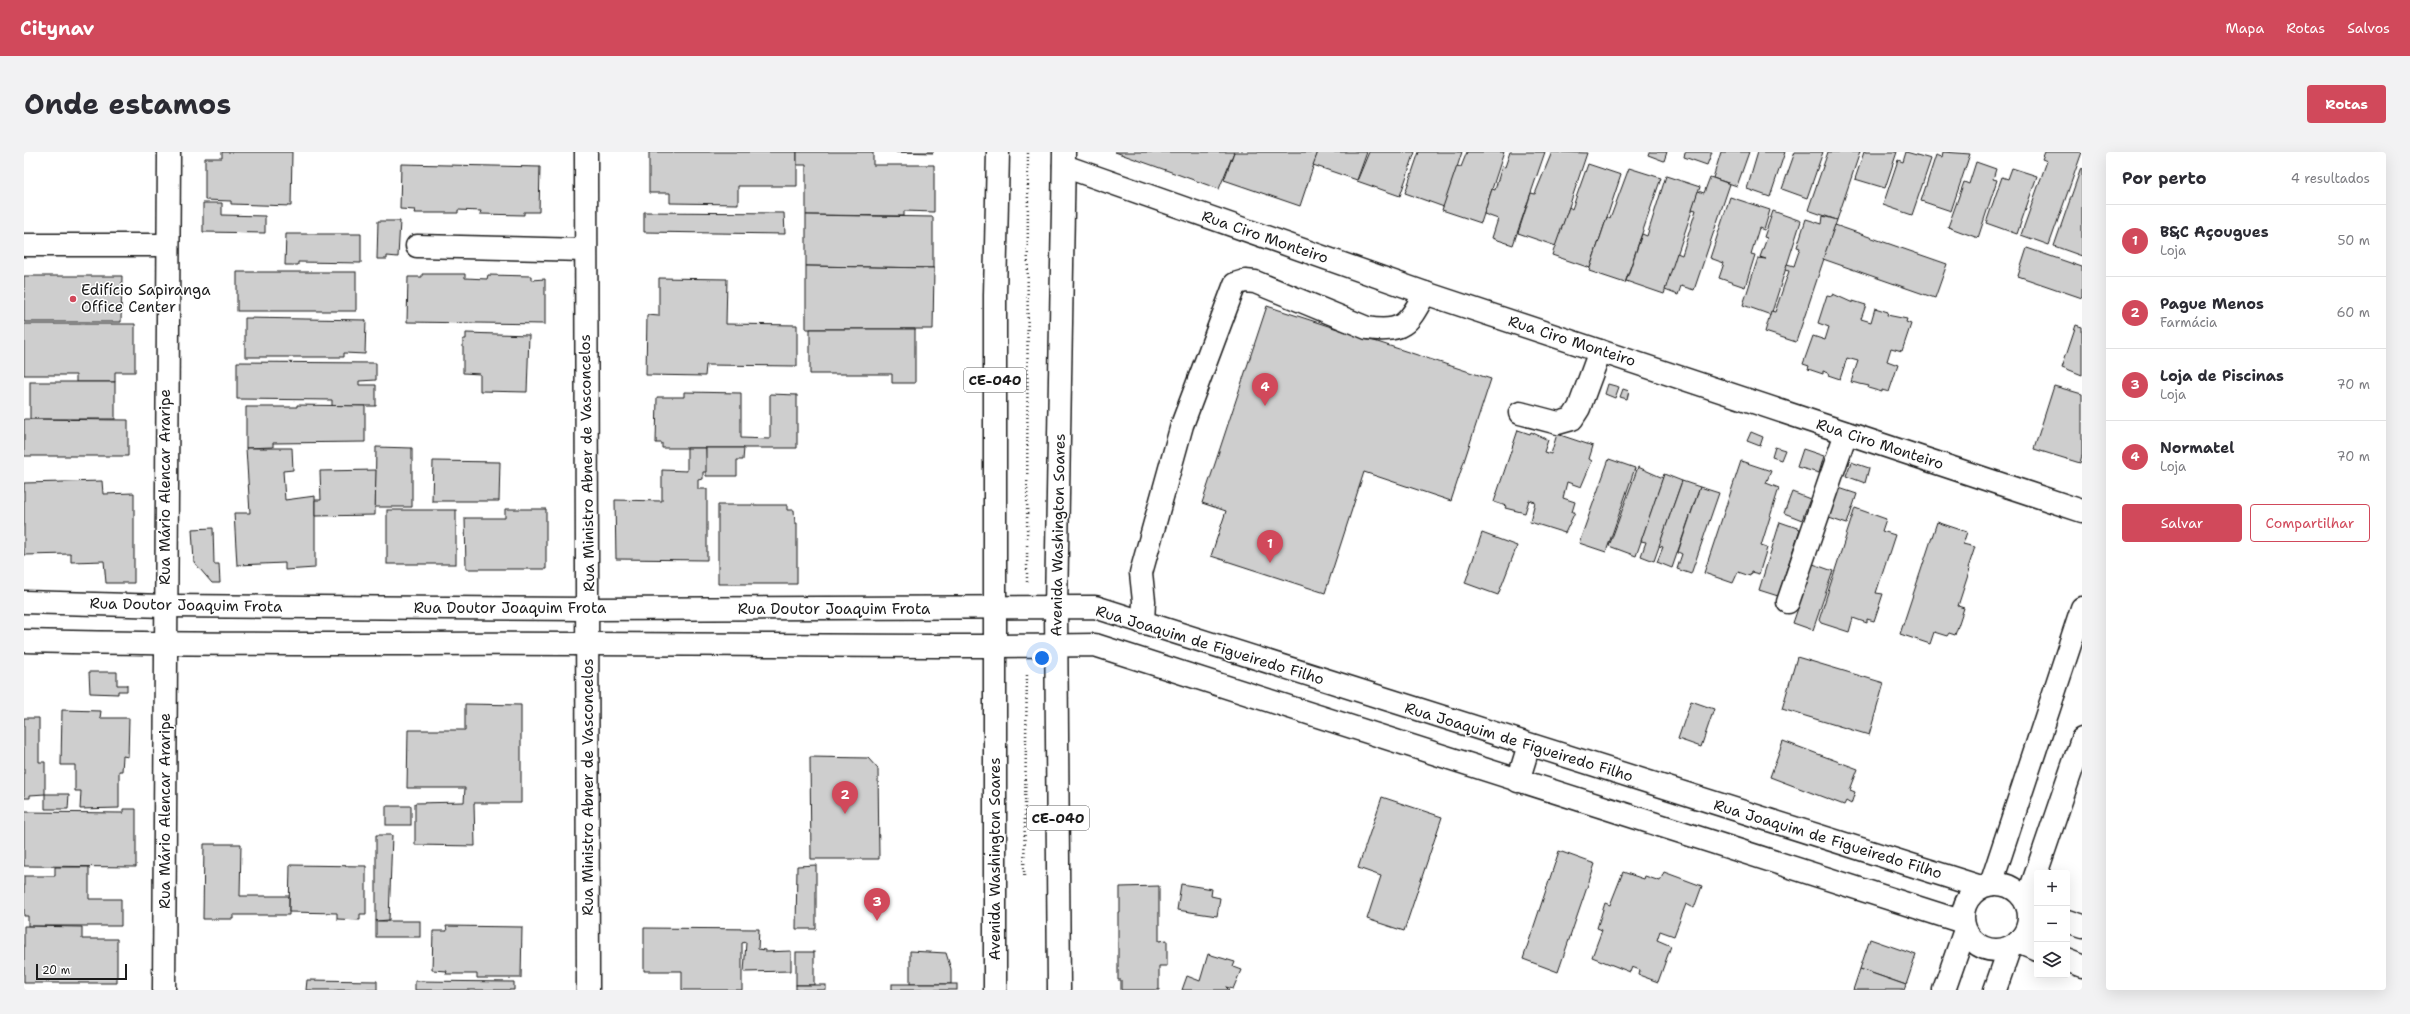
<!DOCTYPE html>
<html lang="pt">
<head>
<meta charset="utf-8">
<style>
  body { margin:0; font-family:"Shantell Sans",sans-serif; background:#f2f2f3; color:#2b2b33 }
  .controls { position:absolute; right:12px; bottom:12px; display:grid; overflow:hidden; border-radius:4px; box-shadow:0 4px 16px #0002 }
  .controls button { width:36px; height:36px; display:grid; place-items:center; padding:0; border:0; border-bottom:1px solid #e1e1e2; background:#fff; color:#2b2b33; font:20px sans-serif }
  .scale { position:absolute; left:12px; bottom:10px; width:91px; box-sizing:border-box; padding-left:4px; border:2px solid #1c1c1c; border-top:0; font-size:11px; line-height:14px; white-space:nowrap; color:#1c1c1c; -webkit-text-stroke:3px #fff; paint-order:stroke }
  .you { position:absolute; left:1018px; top:506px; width:14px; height:14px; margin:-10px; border:3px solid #fff; border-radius:50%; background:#1a73e8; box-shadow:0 0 0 6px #1a73e833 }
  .badge { display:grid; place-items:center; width:26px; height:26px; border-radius:50%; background:#d1495b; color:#fff; font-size:13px; font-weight:700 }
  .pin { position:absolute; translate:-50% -33px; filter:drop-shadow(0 1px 2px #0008) }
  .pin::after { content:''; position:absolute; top:21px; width:14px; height:12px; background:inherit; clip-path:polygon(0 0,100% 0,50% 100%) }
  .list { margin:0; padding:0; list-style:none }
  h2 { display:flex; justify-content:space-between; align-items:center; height:52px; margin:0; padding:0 16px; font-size:17px }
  h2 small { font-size:13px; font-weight:400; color:#7c7c81 }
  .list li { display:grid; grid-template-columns:26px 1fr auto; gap:12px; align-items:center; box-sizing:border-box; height:72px; padding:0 16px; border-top:1px solid #e1e1e2 }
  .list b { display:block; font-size:15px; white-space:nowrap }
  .list p { margin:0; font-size:13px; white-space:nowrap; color:#7c7c81 }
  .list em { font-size:13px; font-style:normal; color:#7c7c81 }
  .actions { display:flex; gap:8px; padding:12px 16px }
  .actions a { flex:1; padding:9px 0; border:1px solid #d1495b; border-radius:4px; text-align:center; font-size:14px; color:#d1495b }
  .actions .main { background:#d1495b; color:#fff }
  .icon { flex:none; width:22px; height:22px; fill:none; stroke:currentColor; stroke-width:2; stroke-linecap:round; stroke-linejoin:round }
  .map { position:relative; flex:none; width:2058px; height:838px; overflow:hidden; border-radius:4px }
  header { display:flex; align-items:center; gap:24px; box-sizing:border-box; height:56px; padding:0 20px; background:#d1495b; color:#fff }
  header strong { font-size:19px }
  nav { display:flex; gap:22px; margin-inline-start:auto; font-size:14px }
  .intro { display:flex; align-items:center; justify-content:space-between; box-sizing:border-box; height:96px; padding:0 24px }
  h1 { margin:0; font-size:28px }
  .button { padding:10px 18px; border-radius:4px; background:#d1495b; color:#fff; font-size:14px; font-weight:700 }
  main { display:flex; gap:24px; padding:0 24px }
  aside { flex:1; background:#fff; border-radius:4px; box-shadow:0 4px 16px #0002 }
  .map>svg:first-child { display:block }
  .building { fill:#cecece; stroke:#1c1c1c }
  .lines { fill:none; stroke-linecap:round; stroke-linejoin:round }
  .minor-casing { stroke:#1c1c1c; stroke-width:25 }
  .major-casing { stroke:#1c1c1c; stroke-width:25 }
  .highway-casing { stroke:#1c1c1c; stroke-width:25 }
  .path { stroke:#1c1c1c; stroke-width:2.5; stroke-dasharray:1 3; stroke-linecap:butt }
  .minor { stroke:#fff; stroke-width:22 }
  .major { stroke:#fff; stroke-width:22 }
  .highway { stroke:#fff; stroke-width:22 }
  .poi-dot { fill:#d1495b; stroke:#fff; stroke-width:1.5 }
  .labels { text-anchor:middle; stroke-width:3; stroke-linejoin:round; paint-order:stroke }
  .shield { fill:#fff; stroke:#606060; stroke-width:1 }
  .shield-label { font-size:14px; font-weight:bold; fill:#1c1c1c }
  .street-label { font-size:15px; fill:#1c1c1c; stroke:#fff }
  .poi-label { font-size:15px; fill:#1c1c1c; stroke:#fff; text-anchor:start }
</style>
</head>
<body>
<header>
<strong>Citynav</strong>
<nav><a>Mapa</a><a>Rotas</a><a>Salvos</a></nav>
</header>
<div class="intro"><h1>Onde estamos</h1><a class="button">Rotas</a></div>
<main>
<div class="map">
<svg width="2058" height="838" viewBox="0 0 2058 838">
  <rect width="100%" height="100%" fill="#fff"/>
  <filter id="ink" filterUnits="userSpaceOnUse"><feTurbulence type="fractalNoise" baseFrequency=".025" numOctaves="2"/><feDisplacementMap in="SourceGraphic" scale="8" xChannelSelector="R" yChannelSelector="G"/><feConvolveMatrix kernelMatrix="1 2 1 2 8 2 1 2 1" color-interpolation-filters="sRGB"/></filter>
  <g filter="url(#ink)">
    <!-- building -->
    <g class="building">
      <path d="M198 0H268L267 54 207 52V49L181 48V6H198Z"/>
      <path d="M625 0H773V34H714V52L646 51V41H625Z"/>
      <path d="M773 0H849V13H910V60L880 59V64L782 63V13H773Z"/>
      <path d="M872 0H909V1Z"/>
      <path d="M1091 0H1210L1195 37Z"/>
      <path d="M1210 0H1294L1276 54 1200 28Z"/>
      <path d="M1294 0H1343L1333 28 1289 13Z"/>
      <path d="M1345 0H1391L1376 44 1333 29Z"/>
      <path d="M1395 0H1438L1420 55 1381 41Z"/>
      <path d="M1443 0H1480L1457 71 1418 58 1433 14 1437 15Z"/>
      <path d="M1486 0H1521L1489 93 1468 86 1474 67 1460 62 1468 37 1471 38 1478 14 1481 15Z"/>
      <path d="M1528 0 1563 1 1532 94 1494 81 1507 41 1511 42Z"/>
      <path d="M1625 0H1643L1640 9 1624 3Z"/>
      <path d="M1661 0H1688L1683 13 1660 5Z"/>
      <path d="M1697 0H1725L1713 34 1689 26Z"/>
      <path d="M1734 0H1761L1746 45 1723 37Z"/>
      <path d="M1771 0H1799L1783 46 1758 37Z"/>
      <path d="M1804 0H1836L1813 68 1784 58Z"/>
      <path d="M1840 0H1873L1861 36 1831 27Z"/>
      <path d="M1882 0 1907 7 1888 63 1859 53 1874 8 1879 10Z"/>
      <path d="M1919 0 1946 2 1927 59 1897 49 1912 3 1918 5Z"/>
      <path d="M2021 0H2058L2025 93 1997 83 2023 9 2018 7Z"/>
      <path d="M1952 10 1972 17 1969 27 1973 28 1954 86 1924 75 1940 30 1945 32Z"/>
      <path d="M377 12 516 15 515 60H500V63L456 62 457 59 434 58V61H390L391 58 376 57Z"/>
      <path d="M1564 12 1597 23 1566 116 1528 103 1545 55 1548 57Z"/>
      <path d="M1605 16 1637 26 1601 131 1565 119 1583 65 1586 67Z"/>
      <path d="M1988 16 2013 24 1993 82 1962 71 1978 25 1984 27Z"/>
      <path d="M2057 16 2058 17V104L2030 94Z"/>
      <path d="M1642 24 1676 35 1640 142 1602 129 1618 82 1623 84Z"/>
      <path d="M1686 25 1706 32 1670 138 1657 134 1654 143 1641 138 1653 101 1658 103 1672 58 1668 57 1674 39 1680 41Z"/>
      <path d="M1706 45 1746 58 1740 78 1735 76 1727 102 1731 103 1721 135 1695 126 1700 111 1686 106Z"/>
      <path d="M179 51H198V63L241 64V81L179 80Z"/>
      <path d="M1749 59 1777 69 1747 163 1719 153 1734 106 1742 107 1736 105 1743 86 1740 85Z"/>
      <path d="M620 60 760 61 761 82 620 80Z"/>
      <path d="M782 63 909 65V116L782 114Z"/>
      <path d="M1799 64 1813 68 1772 190 1741 180 1747 159 1751 160 1765 119 1761 118 1763 112 1770 114 1776 96 1773 95 1782 67 1798 72Z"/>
      <path d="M354 69H376L374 105 363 104V107H353Z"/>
      <path d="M1811 73 1923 112 1911 146 1799 107Z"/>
      <path d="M262 82H337V111L274 110V113H261Z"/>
      <path d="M2003 96 2058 115V146L1994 124Z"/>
      <path d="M782 114 910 116 909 177H782Z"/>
      <rect x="213" y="120" width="119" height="39"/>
      <path d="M398 122H441V126L463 127 464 123 507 124V128L521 127V172L383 170 384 125H398Z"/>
      <path d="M0 124H98L97 170H0Z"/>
      <path d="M635 126 703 127 702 172 773 173V214L682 213 681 224 622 223 623 163 635 164Z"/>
      <path d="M1809 142 1829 151V149L1842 153 1837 167 1847 170 1851 156 1864 160 1863 163 1883 167 1882 170 1887 172 1878 199 1867 196 1863 209 1874 213 1865 240 1858 238V240L1844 236 1845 234 1827 230 1834 209 1823 206 1816 227 1804 223 1805 221 1799 219V222L1784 217 1785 214 1779 212 1789 184 1801 188 1805 175 1794 171 1803 143 1808 144Z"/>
      <path d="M1243 154 1467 227 1427 349 1340 320 1301 441 1187 404 1202 359 1178 351Z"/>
      <path d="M221 166 342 168 341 202 320 201V205H221Z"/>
      <path d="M0 172H111V220H91V230H52V223H0Z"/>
      <path d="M2052 173 2058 175V223L2038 215Z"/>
      <path d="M786 177H891V231H868V222H786Z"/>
      <path d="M442 181 505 183 503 240 456 239V222L439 221V187H442Z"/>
      <path d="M213 210 352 211V228L335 229V233H352V254H308V248L213 247Z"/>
      <rect x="6" y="230" width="85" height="37"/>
      <path d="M1584 232 1595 235 1591 246 1581 242Z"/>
      <path d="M2030 234 2058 242V303L2056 311 2010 297Z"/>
      <path d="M1599 237 1605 239 1603 247 1596 245Z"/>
      <path d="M660 240 717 241V286L746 287V242L773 243V296H638V291H632L633 245H660Z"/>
      <path d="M273 253 341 254V290L249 291V295L222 296V255H273Z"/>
      <path d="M0 267 104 268V304H0Z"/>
      <path d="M1494 278 1506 282 1507 280 1524 288 1520 300 1527 302 1533 282 1569 294 1565 307 1568 309 1557 335 1543 330 1539 346 1551 350 1548 360H1551L1541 381 1506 370 1511 350 1505 348 1501 361 1481 356 1482 354 1470 350Z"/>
      <path d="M1727 280 1739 285 1736 294 1723 289Z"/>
      <path d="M352 295 388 296V355H351Z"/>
      <path d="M1751 295 1761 298 1757 308 1748 305Z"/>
      <path d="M222 296H268L269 318 259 319 261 348 291 344V416L261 418V411L213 413 210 361H226Z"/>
      <path d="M663 296H682L683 320H679V327L674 328V337H683V408L592 407 591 348 638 349V318L663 319Z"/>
      <path d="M682 296H720L719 308H713V324H682Z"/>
      <path d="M1779 297 1800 304 1795 321 1773 315Z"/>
      <path d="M1585 307 1611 316 1582 400 1555 391Z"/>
      <path d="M409 309 476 310 475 349H408Z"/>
      <path d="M1717 309 1747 319 1742 331 1755 336 1737 394 1743 396 1735 422 1727 420 1726 424 1714 420 1709 431 1680 421Z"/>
      <path d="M1827 310 1845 316 1841 331 1822 324Z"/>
      <path d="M1614 315 1639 326 1612 404 1585 394Z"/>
      <path d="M352 318 351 363 291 364V348H297L296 319Z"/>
      <path d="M1640 322 1658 329 1630 409 1617 404 1622 390 1617 389Z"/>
      <path d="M78 329 79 342 110 341V431H82L80 409 47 410V402L0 403V331Z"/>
      <path d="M1658 329 1676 335 1648 416 1633 410 1639 395 1635 394Z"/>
      <path d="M1676 335 1695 341 1667 422 1653 417 1658 402 1654 400Z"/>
      <path d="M1812 335 1833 342 1823 372 1802 365Z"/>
      <path d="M1768 340 1786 347 1778 368 1760 361Z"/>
      <path d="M694 353H763V358H770L771 371H773V432H694Z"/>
      <path d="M1831 356 1862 367 1858 379 1871 383 1852 441 1859 442 1850 469 1843 467V471L1829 466 1825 480 1797 471 1795 468Z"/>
      <path d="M481 357H522V417H442L441 366H481Z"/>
      <rect x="363" y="358" width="69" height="54"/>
      <path d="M1756 370 1776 377 1754 444 1735 438Z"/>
      <path d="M1913 370 1943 380 1939 392 1951 395 1944 416 1946 417 1934 454 1940 456 1931 483 1925 481 1923 484 1910 480 1906 492 1876 482Z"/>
      <path d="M189 376 190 412H195L196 431H188L170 410 168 377Z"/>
      <path d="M1458 381 1493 394 1474 443 1441 431Z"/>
      <path d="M1789 412 1809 419 1789 478 1769 471Z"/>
      <path d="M1773 505 1860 531 1845 583 1758 557Z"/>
      <path d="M65 520H93V533H103V539H94V542L66 541Z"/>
      <path d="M1667 549 1690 557 1677 595 1654 587Z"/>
      <path d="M441 552 497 553V651H450L451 694 391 693V651L440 650 441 636H383L384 578H441Z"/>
      <path d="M38 558 77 559 76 566H105L104 605 99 604 98 619H95V656L56 657 57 639H51V613H37Z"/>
      <path d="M0 566H15V610H21V642L6 643V646H0Z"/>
      <path d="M1759 589 1834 617 1826 638 1831 640 1827 652 1822 649 1820 653 1746 625Z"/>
      <path d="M786 605 844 606 854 617 855 707H787Z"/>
      <path d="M21 642H45L44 657H21Z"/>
      <path d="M1358 645 1418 665 1380 779 1343 767 1357 724 1334 716Z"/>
      <rect x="362" y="654" width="25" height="19"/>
      <path d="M99 657H112V715L0 714V660L99 661Z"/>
      <path d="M352 683H368L365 768 352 769Z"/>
      <path d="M180 692H217L216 744H265V763H209V767H179Z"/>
      <path d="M1535 699 1571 712 1534 820 1499 807Z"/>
      <path d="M266 713 342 714V762H336V768L313 767V761L265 760Z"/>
      <path d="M792 713V777H772L773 714Z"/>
      <path d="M31 715H65V747H97V774H4V764H0V724H31Z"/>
      <path d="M1599 720 1620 727 1621 724 1636 729 1640 720 1678 734 1670 756 1662 752 1650 784 1636 779 1633 788 1647 794 1634 830 1615 823 1616 818 1608 815 1606 820 1568 805 1578 778 1573 776 1581 751 1586 753Z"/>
      <path d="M1157 732 1188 737 1187 744 1196 746 1193 764 1153 758Z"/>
      <path d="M1135 734V789L1143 788V814H1135V838H1097V828H1094V760H1096V735Z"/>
      <rect x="352" y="769" width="44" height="16"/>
      <path d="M0 774 58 775V787H93V831H0Z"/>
      <path d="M422 774 498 775 497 826H453V822H422L423 819 408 818 409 779H423Z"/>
      <path d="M620 776 735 777 734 797 741 798V800L767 799V819L720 820 722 790 718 791V838H658V819H620Z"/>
      <path d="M1846 787 1892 803 1882 833 1836 817Z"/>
      <path d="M886 799 922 801 927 817V832H886Z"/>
      <rect x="772" y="800" width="18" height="33"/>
      <path d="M1184 802 1211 810 1209 815 1217 818 1209 837 1202 835 1205 838H1158L1163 824 1176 829Z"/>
      <path d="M1836 817 1882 833 1880 838H1829Z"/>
      <path d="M283 828 353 829V838H282Z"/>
      <path d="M391 829 490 830V838H391Z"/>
      <rect x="868" y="832" width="65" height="6"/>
      <rect x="772" y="833" width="30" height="5"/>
    </g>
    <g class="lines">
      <defs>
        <g id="minor">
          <path d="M562 0 564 838"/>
          <path d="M1040 14 1401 141 2058 359"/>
          <path d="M0 93H143"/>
          <path d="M393 94 561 98"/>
          <path d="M1496 261 1534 271 1548 267 1555 256 1576 199"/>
          <path d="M1764 450 1822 281"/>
          <path d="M1119 471 1120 449 1117 421 1158 273 1211 132 1221 129 1231 130 1343 176C1380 182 1385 170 1401 141"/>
          <path d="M2043 769 2058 774"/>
          <path d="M1994 789 2013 797"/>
          <path d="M2043 808 2058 814"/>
          <path d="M140 838 145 0"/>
        </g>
        <g id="major">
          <path d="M0 450 141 454 565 457 1071 455 1957 735"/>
          <path d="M0 489C188 494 377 491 565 492 734 492 902 496 1071 493L1939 770"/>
          <path d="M1494 629 1505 593"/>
          <circle cx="1972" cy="765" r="33"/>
          <path d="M1967 732 2058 456"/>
          <path d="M2002 751 2058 587"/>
          <path d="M1920 838 1941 778"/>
          <path d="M1971 838 1986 795"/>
        </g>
        <g id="highway">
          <path d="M971 838V143L974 0"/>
          <path d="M1035 838 1032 456 1040 0"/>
        </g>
      </defs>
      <!-- minor casing -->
      <use href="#minor" class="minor-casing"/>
      <!-- major casing -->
      <use href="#major" class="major-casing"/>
      <!-- highway casing -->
      <use href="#highway" class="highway-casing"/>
      <!-- path -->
      <g class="path">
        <path d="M1003 430 1004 0"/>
        <path d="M1000 724 1003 521"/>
      </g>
      <!-- minor -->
      <use href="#minor" class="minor"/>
      <!-- major -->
      <use href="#major" class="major"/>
      <!-- highway -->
      <use href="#highway" class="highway"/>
    </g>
  </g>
  <!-- markers -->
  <circle class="poi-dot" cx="49" cy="147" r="4"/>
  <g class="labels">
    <!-- shield labels -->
    <g class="shield">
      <rect x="940" y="216" width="62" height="24" rx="3"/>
      <rect x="1003" y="654" width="62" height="24" rx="3"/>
    </g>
    <g class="shield-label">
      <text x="971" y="233">CE-040</text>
      <text x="1034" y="671">CE-040</text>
    </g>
    <!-- street labels -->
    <g class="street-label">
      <text transform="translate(1241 85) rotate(19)" y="5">Rua Ciro Monteiro</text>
      <text transform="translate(1548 189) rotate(18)" y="5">Rua Ciro Monteiro</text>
      <text transform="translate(1856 292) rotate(18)" y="5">Rua Ciro Monteiro</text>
      <text transform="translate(563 311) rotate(-91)" y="5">Rua Ministro Abner de Vasconcelos</text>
      <text transform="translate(141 335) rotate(-90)" y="5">Rua Mário Alencar Araripe</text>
      <text transform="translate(1034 383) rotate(-89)" y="5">Avenida Washington Soares</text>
      <text transform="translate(162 453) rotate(1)" y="5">Rua Doutor Joaquim Frota</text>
      <text x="486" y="461">Rua Doutor Joaquim Frota</text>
      <text x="810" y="462">Rua Doutor Joaquim Frota</text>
      <text transform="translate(1186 493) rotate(17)" y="5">Rua Joaquim de Figueiredo Filho</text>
      <text transform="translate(1495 590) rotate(17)" y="5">Rua Joaquim de Figueiredo Filho</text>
      <text transform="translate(564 635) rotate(-90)" y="5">Rua Ministro Abner de Vasconcelos</text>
      <text transform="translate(141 659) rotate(-90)" y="5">Rua Mário Alencar Araripe</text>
      <text transform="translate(1804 687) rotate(17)" y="5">Rua Joaquim de Figueiredo Filho</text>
      <text transform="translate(971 707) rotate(-90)" y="5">Avenida Washington Soares</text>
    </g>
    <!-- poi labels -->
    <g class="poi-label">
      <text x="57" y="143">Edifício Sapiranga<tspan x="57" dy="17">Office Center</tspan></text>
    </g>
  </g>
</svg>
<div class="controls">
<button>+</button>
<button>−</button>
<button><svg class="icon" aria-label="layers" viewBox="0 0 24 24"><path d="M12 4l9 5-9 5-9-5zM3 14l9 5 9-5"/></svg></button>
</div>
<div class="scale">20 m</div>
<div class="you"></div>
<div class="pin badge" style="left:1246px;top:411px">1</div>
<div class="pin badge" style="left:821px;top:662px">2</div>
<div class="pin badge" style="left:853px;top:769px">3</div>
<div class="pin badge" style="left:1241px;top:254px">4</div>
</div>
<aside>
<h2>Por perto<small>4 resultados</small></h2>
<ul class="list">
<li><span class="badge">1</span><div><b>B&amp;C Açougues</b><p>Loja</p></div><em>50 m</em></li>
<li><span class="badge">2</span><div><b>Pague Menos</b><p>Farmácia</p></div><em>60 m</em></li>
<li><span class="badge">3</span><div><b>Loja de Piscinas</b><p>Loja</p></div><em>70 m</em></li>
<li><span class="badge">4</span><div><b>Normatel</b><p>Loja</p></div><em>70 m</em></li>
</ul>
<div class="actions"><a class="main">Salvar</a><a>Compartilhar</a></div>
</aside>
</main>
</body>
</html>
